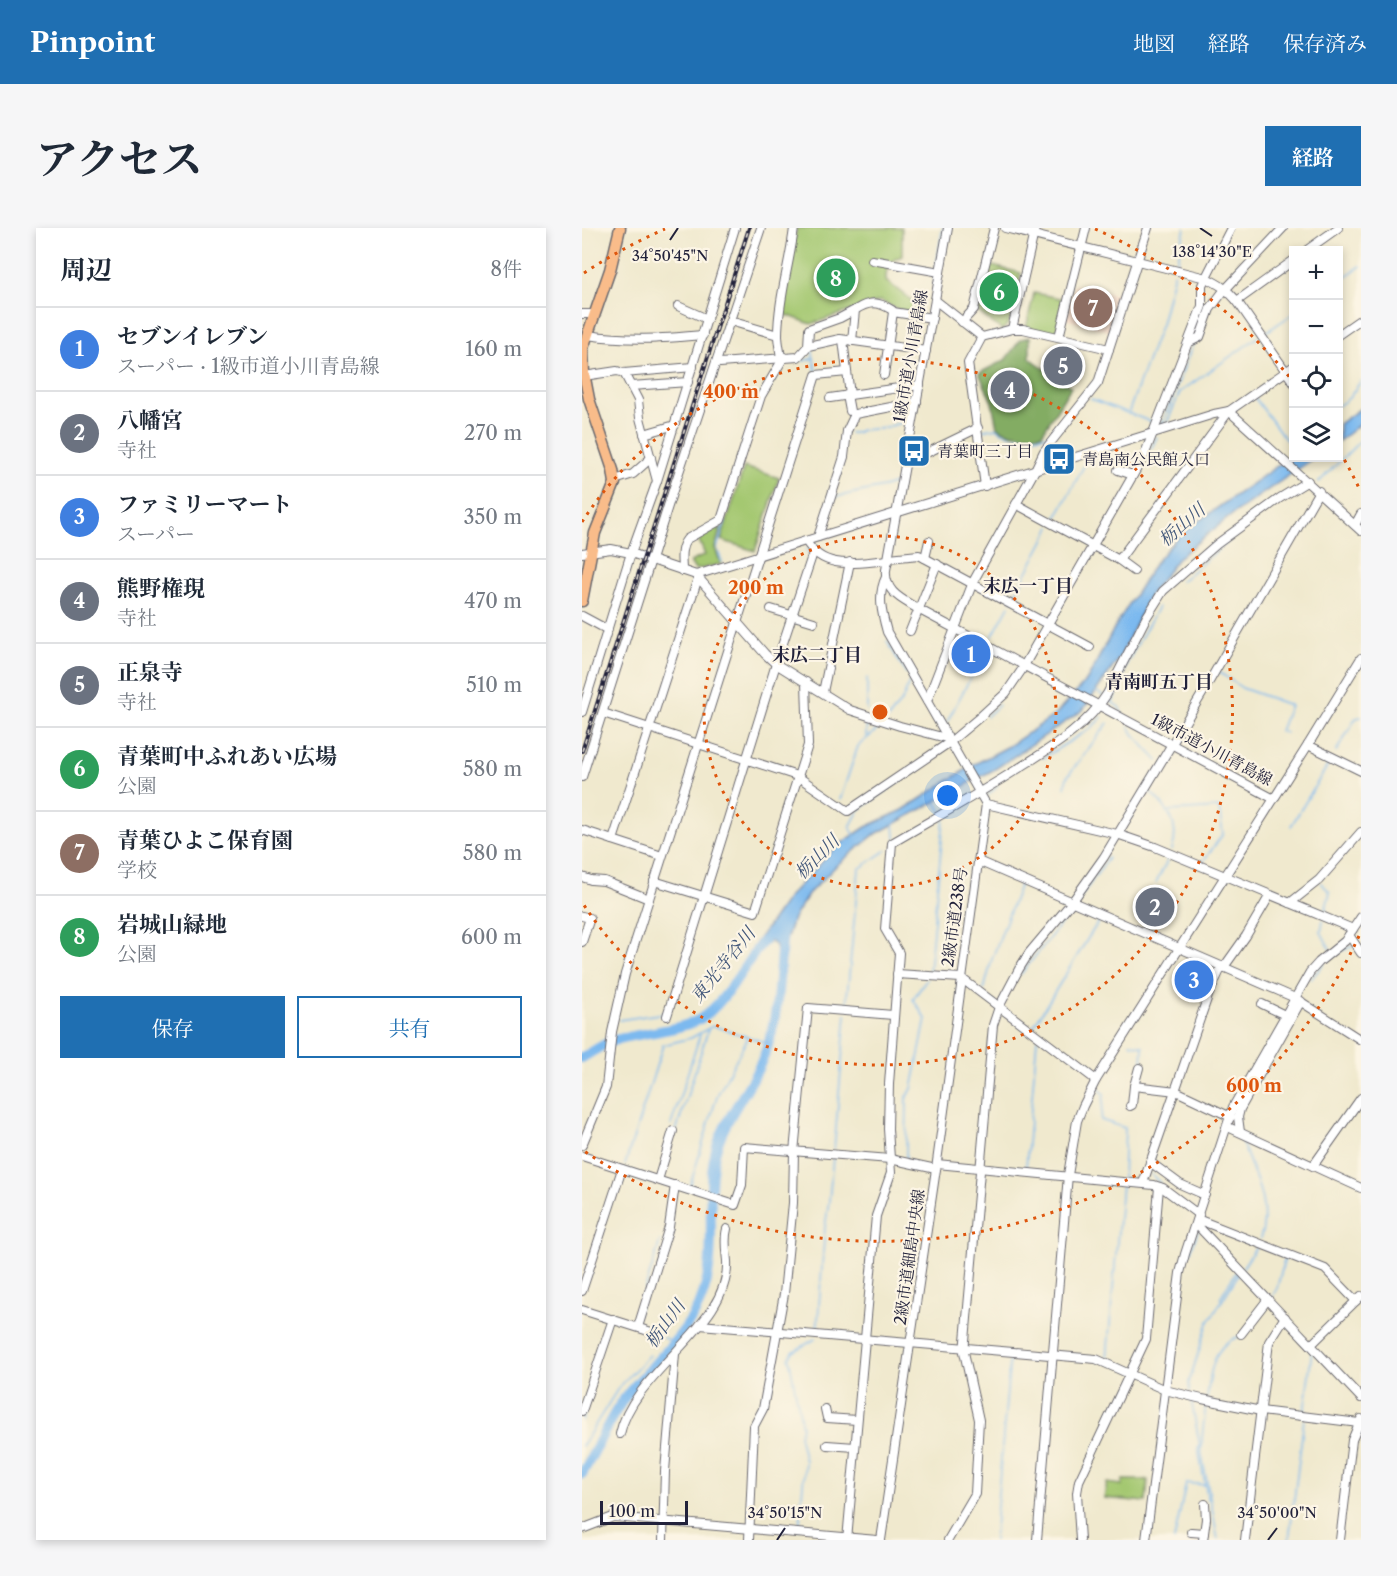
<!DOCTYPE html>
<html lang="ja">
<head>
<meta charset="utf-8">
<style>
  body { margin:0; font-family:"Libre Caslon Text","Noto Serif JP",serif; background:#f6f6f7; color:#1f2937 }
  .controls { position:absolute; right:18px; top:18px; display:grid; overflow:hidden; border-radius:0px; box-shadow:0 3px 9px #0003 }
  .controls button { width:54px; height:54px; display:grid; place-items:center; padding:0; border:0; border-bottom:2px solid #e0e1e3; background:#fff; color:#1f2937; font:30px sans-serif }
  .scale { position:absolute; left:18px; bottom:15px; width:88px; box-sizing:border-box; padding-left:6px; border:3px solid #22223b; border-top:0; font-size:16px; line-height:21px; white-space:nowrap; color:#22223b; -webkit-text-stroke:4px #fcf5e5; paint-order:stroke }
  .you { position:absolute; left:366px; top:568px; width:21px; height:21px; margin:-15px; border:4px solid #fff; border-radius:50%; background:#1a73e8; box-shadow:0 0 0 9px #1a73e833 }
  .badge { display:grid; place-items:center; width:39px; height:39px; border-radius:50%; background:#1f6fb2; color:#fff; font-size:20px; font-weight:700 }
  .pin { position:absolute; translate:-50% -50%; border:3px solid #fff; box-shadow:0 2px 6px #0006 }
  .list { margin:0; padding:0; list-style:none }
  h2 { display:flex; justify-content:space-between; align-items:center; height:78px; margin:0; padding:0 24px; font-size:26px }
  h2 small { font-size:20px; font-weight:400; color:#747a83 }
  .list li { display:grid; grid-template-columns:39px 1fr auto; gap:18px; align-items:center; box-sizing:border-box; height:84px; padding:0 24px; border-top:2px solid #e0e1e3 }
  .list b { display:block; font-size:22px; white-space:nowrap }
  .list p { margin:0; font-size:20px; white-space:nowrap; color:#747a83 }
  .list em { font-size:20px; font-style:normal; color:#747a83 }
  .actions { display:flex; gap:12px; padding:18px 24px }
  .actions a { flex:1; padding:14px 0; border:2px solid #1f6fb2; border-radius:0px; text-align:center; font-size:21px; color:#1f6fb2 }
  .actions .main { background:#1f6fb2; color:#fff }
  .icon { flex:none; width:33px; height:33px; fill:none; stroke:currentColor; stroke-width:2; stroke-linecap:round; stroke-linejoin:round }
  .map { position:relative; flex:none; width:779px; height:1312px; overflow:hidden; border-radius:0px }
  header { display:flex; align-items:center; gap:36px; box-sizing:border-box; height:84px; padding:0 30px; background:#1f6fb2; color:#fff }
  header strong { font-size:28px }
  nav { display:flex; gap:33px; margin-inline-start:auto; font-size:21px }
  .intro { display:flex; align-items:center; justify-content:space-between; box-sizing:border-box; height:144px; padding:0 36px }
  h1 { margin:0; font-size:42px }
  .button { padding:15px 27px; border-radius:0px; background:#1f6fb2; color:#fff; font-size:21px; font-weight:700 }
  main { display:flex; gap:36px; padding:0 36px }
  aside { flex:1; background:#fff; border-radius:0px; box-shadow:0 3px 9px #0003 }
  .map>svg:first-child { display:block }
  .built { fill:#f5d3c1 }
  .green { fill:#a4c871; stroke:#637556; stroke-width:1.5 }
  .forest { fill:#83ac63; stroke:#52674f; stroke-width:1.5 }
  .water { fill:#7cb9ef; stroke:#4f6e95; stroke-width:1.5 }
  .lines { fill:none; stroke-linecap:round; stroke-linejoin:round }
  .stream { stroke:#7cb9ef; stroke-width:1.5 }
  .river { stroke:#7cb9ef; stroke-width:10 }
  .minor-casing { stroke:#6a686e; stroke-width:10 }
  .major-casing { stroke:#6a686e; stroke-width:13 }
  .minor { stroke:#fff; stroke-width:8 }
  .major { stroke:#f9bc8a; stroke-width:10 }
  .rail-casing { stroke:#22223b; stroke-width:4 }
  .rail { stroke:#fcf5e5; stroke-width:1.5; stroke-dasharray:4.5; stroke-linecap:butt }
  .ticks { fill:none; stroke:#22223b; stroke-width:2 }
  .ring { fill:none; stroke:#de560e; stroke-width:3; stroke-dasharray:3 6 }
  .labels { text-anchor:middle; stroke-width:4.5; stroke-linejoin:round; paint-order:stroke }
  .street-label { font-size:16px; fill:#22223b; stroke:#fcf5e5 }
  .poi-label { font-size:16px; fill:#22223b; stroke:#fcf5e5; text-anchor:start }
  .water-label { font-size:18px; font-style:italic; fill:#42577a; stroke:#fcf5e5 }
  .neighbourhood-label { font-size:18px; font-weight:bold; fill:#22223b; stroke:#fcf5e5 }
  .ticks-label { font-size:15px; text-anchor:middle; fill:#22223b; stroke:#fcf5e5; stroke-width:4.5; stroke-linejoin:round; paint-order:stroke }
  .centre { fill:#de560e; stroke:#fcf5e5; stroke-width:3 }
  .ring-label { font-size:18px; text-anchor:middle; font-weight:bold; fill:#de560e; stroke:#fcf5e5; stroke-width:4.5; stroke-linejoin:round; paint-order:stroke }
</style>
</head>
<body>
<header>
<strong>Pinpoint</strong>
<nav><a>地図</a><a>経路</a><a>保存済み</a></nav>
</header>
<div class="intro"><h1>アクセス</h1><a class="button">経路</a></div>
<main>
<aside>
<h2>周辺<small>8件</small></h2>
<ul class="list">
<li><span class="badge" style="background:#3f7fe0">1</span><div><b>セブンイレブン</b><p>スーパー · 1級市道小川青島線</p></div><em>160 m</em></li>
<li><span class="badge" style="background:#6b7280">2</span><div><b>八幡宮</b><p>寺社</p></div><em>270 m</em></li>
<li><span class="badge" style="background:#3f7fe0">3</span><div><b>ファミリーマート</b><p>スーパー</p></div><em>350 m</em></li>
<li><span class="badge" style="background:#6b7280">4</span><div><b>熊野権現</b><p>寺社</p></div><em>470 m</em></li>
<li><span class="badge" style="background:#6b7280">5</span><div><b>正泉寺</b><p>寺社</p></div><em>510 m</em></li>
<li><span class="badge" style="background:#2e9e5b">6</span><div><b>青葉町中ふれあい広場</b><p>公園</p></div><em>580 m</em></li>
<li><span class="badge" style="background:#8d6e63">7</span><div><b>青葉ひよこ保育園</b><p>学校</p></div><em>580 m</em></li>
<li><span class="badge" style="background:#2e9e5b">8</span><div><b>岩城山緑地</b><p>公園</p></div><em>600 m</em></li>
</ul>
<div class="actions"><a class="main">保存</a><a>共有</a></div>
</aside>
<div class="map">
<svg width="779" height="1312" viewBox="0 0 779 1312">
  <rect width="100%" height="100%" fill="#fcf5e5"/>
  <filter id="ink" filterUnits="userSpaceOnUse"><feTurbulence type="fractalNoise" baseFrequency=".0167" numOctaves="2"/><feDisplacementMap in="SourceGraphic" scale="12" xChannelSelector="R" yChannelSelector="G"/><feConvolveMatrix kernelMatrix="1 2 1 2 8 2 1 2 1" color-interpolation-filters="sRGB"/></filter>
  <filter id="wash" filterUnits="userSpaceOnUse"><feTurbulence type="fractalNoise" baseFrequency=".008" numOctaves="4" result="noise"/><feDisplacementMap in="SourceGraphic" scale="24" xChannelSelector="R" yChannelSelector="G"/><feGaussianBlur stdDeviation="1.35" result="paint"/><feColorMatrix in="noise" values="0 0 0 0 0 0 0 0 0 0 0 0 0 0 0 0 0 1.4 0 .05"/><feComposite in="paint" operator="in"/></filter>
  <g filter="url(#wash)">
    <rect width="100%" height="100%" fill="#f0e9ce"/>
    <!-- built -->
    <path class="built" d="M492 57 538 68 527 103 484 91Z"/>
    <!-- green -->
    <g class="green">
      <path d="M215 0H320V28C306 33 304 39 304 53L336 77 335 86 322 84 298 73 229 96 202 86 203 56Z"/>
      <path d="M406 37 439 45 427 95 420 102 395 83Z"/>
      <path d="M452 65 483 71 474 106 444 100Z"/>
      <path d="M162 239 197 250 173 323 139 312Z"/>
      <path d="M139 299 133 320 139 336 113 342 108 334 123 327 116 310Z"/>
      <path d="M541 1252H566L564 1274 522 1270 525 1255 540 1257Z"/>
    </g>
    <!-- forest -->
    <path class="forest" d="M448 109V130L489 159 460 206C444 208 429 208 415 199L410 174 397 145 423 132 439 111Z"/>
    <!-- water -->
    <g class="water">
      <path d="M779 180V195L757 213V196Z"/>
      <path d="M711 227 712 230H732L651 286 597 329 569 365 538 429 501 482 413 541 292 607 256 636 228 664 211 690 200 726 195 725 194 718 187 713 176 724 170 721 207 668 255 618 284 599 321 582 391 537 427 518 474 486 505 452 534 397 573 335 598 306Z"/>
    </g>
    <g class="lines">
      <!-- stream -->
      <g class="stream">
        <path d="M594 38 603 0"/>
        <path d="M354 39 361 0"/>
        <path d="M756 53 779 38"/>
        <path d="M351 57 353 46"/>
        <path d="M683 105 712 85"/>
        <path d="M230 121 234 143"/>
        <path d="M221 133 232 130"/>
        <path d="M673 170 704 212 712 208"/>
        <path d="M509 171 572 195"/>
        <path d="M756 178 767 170 779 153"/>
        <path d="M547 183 579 96 592 45"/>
        <path d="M579 198 584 197 598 164 676 109"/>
        <path d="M579 199 611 116"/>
        <path d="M398 203 414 200C434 214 446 209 469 207"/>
        <path d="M268 205H274L279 202 302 200 325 193"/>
        <path d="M569 221 575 209"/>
        <path d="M737 254 779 212"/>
        <path d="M718 263 724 260"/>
        <path d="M253 269 302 259 314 255"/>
        <path d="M473 292 504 234"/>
        <path d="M224 321 227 326"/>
        <path d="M140 334 135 320 143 293"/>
        <path d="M599 353 648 312"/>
        <path d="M430 372 469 299"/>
        <path d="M410 409 427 378"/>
        <path d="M305 413 324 445"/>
        <path d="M637 444 660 460 708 477 698 503 704 505"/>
        <path d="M512 462 521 468"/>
        <path d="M525 471 537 479 540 486"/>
        <path d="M531 474 545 435 576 379"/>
        <path d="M285 482V450"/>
        <path d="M405 488 417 477"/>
        <path d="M306 491 321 471 328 452"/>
        <path d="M364 496 401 426"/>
        <path d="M547 498 551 506 576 533"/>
        <path d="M284 509 285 490"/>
        <path d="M754 524 774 490 779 489"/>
        <path d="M461 530 509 500 520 489"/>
        <path d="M483 559 485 549 526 495"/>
        <path d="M566 562C585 579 599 596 590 622"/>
        <path d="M406 567 416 558"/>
        <path d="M258 572 276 518 301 497"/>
        <path d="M354 574 359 583"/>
        <path d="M587 583 637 580 641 606 620 635"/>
        <path d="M312 594 313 610"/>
        <path d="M709 598 749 532"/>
        <path d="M273 608 268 599 277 582 322 550"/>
        <path d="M574 655 587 629"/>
        <path d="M739 655 748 664 743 684"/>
        <path d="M496 673 526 630"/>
        <path d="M741 692 739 704 748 721"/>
        <path d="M756 724 771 718"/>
        <path d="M347 744 362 590"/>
        <path d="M439 746 492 679"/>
        <path d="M729 751 743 734"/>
        <path d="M402 762 410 731 438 656"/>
        <path d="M264 779 277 641 305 622"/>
        <path d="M37 792 83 785"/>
        <path d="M451 799 518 691"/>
        <path d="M548 815 561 818 560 838"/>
        <path d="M559 845 560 855"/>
        <path d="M514 857 522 866 519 892 543 900 541 951"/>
        <path d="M89 897 118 807"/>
        <path d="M94 903 126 802"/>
        <path d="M658 909C668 940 691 977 678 1011"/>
        <path d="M252 922 264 786"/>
        <path d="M324 930 325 869 330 861 344 791 331 771 345 751"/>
        <path d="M43 937 81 817 109 810 131 798 186 815"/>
        <path d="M444 939 455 811"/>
        <path d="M569 946 578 955"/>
        <path d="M108 958 135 868 166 809"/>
        <path d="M608 1025 616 1003"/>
        <path d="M661 1039 675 1018"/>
        <path d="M690 1069 695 1060 703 1029"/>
        <path d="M639 1071 638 1070 655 1043"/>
        <path d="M53 1094 78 1013"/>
        <path d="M235 1104 243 999 247 973 251 930"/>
        <path d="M81 1110 92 1113"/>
        <path d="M525 1131 540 956"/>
        <path d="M10 1139 26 1092"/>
        <path d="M608 1164 607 1154 626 1095 657 1045"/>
        <path d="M625 1170C628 1147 630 1117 656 1109"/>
        <path d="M609 1171 636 1312"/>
        <path d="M722 1186 730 1122"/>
        <path d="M0 1192 2 1185"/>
        <path d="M0 1218 37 1159 67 1127"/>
        <path d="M623 1257 616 1220 620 1219V1210L624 1175"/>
        <path d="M217 1302 223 1233 217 1207 220 1199 218 1187 207 1130 211 1124 233 1111"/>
        <path d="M412 1312 428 1128"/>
        <path d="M592 1312 604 1255 623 1257 626 1272"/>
        <path d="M707 1312 722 1191"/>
      </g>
      <!-- river -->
      <g class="river">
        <path d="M0 830C12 823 23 814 37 811 59 805 99 802 118 791 144 775 162 736 182 712"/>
        <path d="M0 1246C16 1219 28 1187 48 1163 71 1135 103 1109 118 1074 138 1029 122 974 133 926 140 895 162 869 176 841 197 801 196 756 200 712"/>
      </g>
    </g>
  </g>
  <g filter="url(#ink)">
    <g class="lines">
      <defs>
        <g id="minor">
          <path d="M366 0 304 342C302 364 320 371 336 381L692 571"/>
          <path d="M423 0 624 50C637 56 645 61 655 73L712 155"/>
          <path d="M725 22 756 0"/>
          <path d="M290 32 358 44"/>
          <path d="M353 72 400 109"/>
          <path d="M655 73 712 32"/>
          <path d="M96 78 125 91"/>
          <path d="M0 86H12"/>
          <path d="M148 93 196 107"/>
          <path d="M380 94 392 81 412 0"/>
          <path d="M430 101 453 0"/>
          <path d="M5 107C48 113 77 111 121 107"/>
          <path d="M756 107 779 91"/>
          <path d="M477 109 504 0"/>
          <path d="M261 112 268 167 338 157"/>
          <path d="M270 113 273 82C287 73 296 73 310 82L311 84"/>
          <path d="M606 115 618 109 628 81 640 65 701 0"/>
          <path d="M226 118 258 111 344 123"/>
          <path d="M199 130C198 122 196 114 196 107 196 72 208 35 212 0"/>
          <path d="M135 133 138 135 216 129 226 118 227 101 258 90 273 82"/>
          <path d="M42 145 56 172 58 190 75 253"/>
          <path d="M302 147 311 84 350 90"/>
          <path d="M2 148 35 143 42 145 111 139"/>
          <path d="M49 158 106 154"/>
          <path d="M265 167 268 183"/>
          <path d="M248 170 268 167"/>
          <path d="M647 183 779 303"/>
          <path d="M62 206 93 197"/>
          <path d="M324 235 396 200"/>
          <path d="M536 242 551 247"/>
          <path d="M33 252 51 246 69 230"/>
          <path d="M403 258 386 135 400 109 430 101H441L527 121"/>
          <path d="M434 276 537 332 552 343"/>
          <path d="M773 297 779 286"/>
          <path d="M236 309 262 229 265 203 273 186 335 174"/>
          <path d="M224 313C242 344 276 334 307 332"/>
          <path d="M0 325 29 321 49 325 114 347 632 186 647 183"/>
          <path d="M307 330 337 327 508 419"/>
          <path d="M343 330 347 313"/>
          <path d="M537 332 647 183 712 138"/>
          <path d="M100 343C100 332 97 321 105 311L139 292 179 168 202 129"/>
          <path d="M114 347 183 426 194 436 268 482 318 498 364 510"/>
          <path d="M189 381 232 394"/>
          <path d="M0 388 26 402"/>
          <path d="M328 403 355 336"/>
          <path d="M241 464 268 334"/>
          <path d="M345 473 391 354 453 242 462 223 516 155 566 0"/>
          <path d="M0 484 49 325 75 253 153 0"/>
          <path d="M21 485 215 548 266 583 368 514 399 488 424 465 439 443 562 228 620 78V57L649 0"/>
          <path d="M726 517 779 543"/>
          <path d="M0 549 93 256 179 0"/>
          <path d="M404 576 535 606 573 619 771 701"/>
          <path d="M0 602 80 628"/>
          <path d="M31 612 116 350"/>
          <path d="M396 633 713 770 779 812"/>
          <path d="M0 649 9 652 22 653 67 671"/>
          <path d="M72 653 173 684 226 517 224 454"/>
          <path d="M708 675 737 652 779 604"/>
          <path d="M0 688 8 690 0 714"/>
          <path d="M767 707 779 725"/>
          <path d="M642 739 664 708 688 667"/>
          <path d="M315 746 379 750 514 852"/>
          <path d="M680 776 703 787"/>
          <path d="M85 788 194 436 231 325"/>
          <path d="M552 858 594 863 649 889"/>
          <path d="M548 878 550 877 552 858 557 840"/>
          <path d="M646 899 779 960"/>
          <path d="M658 904 656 889 658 881 719 773"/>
          <path d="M0 917 24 859 30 804 43 746 234 147 265 144"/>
          <path d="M0 928 153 977 160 957 162 919 308 931 354 941"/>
          <path d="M568 934 598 956 623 967"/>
          <path d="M355 936 572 957 581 960 617 987"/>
          <path d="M731 938 779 870"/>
          <path d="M76 952 91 903"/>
          <path d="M561 955 626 768 640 738"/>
          <path d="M615 991 743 1041 774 1073"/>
          <path d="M614 996 779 1170"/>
          <path d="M0 1063 40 941"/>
          <path d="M0 1082 79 1107"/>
          <path d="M118 1097 514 1131 583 1162 620 1171 679 1183 777 1195"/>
          <path d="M56 1099 87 999 93 957"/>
          <path d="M659 1106 686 1071"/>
          <path d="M729 1117 779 1068"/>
          <path d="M243 1181 245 1190 275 1192"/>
          <path d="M0 1183 31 1091"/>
          <path d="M38 1206C47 1160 105 1120 130 1081 139 1067 146 1050 145 1033 144 1022 142 1011 145 1001"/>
          <path d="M245 1217 273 1219"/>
          <path d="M0 1301 31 1289 295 1312"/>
          <path d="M609 1304 622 1305"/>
          <path d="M81 1312 83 1243 93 1126"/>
          <path d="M167 1312 172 1198 181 1181 202 1066 211 975 212 924 226 780 311 787"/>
          <path d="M265 1312 294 988 309 945 306 901 307 856 317 725 303 701 310 615C351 591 393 568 434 542 468 520 503 501 525 466L564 390 581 363 635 316 698 270 726 253"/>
          <path d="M299 1312 354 941 404 576 305 404C300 386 295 367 304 349"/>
          <path d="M366 1312 393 1266 397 1192 382 1124 411 797 417 779 437 741 447 725 490 674 522 629 620 466 737 263"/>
          <path d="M455 1312 486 947 495 893 501 878 514 852 726 517 779 430"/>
          <path d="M498 1312 495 1265 497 1253 564 1111 577 959"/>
          <path d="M564 1312 598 1045 603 1026 651 879 728 744 737 734 763 713 779 689"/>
          <path d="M621 1312 624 1291 623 1276"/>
          <path d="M663 1312 687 1114 703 1089"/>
          <path d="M758 1312 770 1212 779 1191"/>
        </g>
        <path id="major" d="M0 373 13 305 33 255 31 242 7 171 2 145 1 120 28 42 38 0"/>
      </defs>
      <!-- minor casing -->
      <use href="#minor" class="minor-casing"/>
      <!-- major casing -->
      <use href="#major" class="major-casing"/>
      <!-- minor -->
      <use href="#minor" class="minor"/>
      <!-- major -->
      <use href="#major" class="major"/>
      <defs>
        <path id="rail" d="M0 523 167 0"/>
      </defs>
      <!-- rail casing -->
      <use href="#rail" class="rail-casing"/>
      <!-- rail -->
      <use href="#rail" class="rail"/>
    </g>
  </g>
  <!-- ticks -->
  <path class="ticks" d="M618 0 630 8M88 12 96 0M195 1312 203 1300M686 1312 695 1300"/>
  <!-- distance rings -->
  <g class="ring">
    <circle cx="298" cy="484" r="176"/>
    <path d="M0 294A353 353 0 1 1 0 674"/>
    <path d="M777 708A529 529 0 0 1 2 923M2 45A529 529 0 0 1 83 1M513 1A529 529 0 0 1 709 151M758 224A529 529 0 0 1 777 260"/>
  </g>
  <!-- icons -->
  <defs>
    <symbol id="bus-square" viewBox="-11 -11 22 22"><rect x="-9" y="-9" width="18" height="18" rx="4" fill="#1f6fb2" stroke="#fcf5e5"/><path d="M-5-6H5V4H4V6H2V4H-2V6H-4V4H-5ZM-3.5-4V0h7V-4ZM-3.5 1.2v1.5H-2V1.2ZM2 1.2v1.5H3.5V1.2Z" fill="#fff"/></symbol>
  </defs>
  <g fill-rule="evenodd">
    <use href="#bus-square" x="313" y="204" width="38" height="38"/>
    <use href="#bus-square" x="458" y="212" width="38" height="38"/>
  </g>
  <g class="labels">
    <!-- street labels -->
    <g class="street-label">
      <text transform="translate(328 128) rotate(-80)" y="6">1級市道小川青島線</text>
      <text transform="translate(630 521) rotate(28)" y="6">1級市道小川青島線</text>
      <text transform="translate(372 689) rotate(-82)" y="6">2級市道238号</text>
      <text transform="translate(327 1029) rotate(-82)" y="6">2級市道細島中央線</text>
    </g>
    <!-- poi labels -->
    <g class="poi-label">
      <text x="355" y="229">青葉町三丁目</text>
      <text x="500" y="237">青島南公民館入口</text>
    </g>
    <!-- water labels -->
    <g class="water-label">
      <text transform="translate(600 297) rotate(-41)" y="6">栃山川</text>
      <text transform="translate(235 629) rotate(-45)" y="6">栃山川</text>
      <text transform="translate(141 737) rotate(-51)" y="6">東光寺谷川</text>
      <text transform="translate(83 1096) rotate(-54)" y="6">栃山川</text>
    </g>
    <!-- neighbourhood labels -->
    <g class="neighbourhood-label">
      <text x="446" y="364">末広一丁目</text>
      <text x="235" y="433">末広二丁目</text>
      <text x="577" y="460">青南町五丁目</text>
    </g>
  </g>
  <g class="ticks-label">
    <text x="630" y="29">138°14'30"E</text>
    <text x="88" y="33">34°50'45"N</text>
    <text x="203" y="1290">34°50'15"N</text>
    <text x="695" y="1290">34°50'00"N</text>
  </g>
  <circle cx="298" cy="484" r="9" class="centre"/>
  <g class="ring-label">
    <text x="149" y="170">400 m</text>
    <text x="174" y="366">200 m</text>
    <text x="672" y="864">600 m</text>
  </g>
</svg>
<div class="controls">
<button>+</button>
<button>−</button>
<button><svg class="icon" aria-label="locate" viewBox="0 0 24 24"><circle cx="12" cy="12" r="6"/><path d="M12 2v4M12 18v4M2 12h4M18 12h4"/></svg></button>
<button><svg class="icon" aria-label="layers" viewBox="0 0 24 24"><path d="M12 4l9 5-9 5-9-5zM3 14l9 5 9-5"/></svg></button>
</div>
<div class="scale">100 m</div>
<div class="you"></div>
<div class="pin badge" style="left:389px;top:426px;background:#3f7fe0">1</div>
<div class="pin badge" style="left:573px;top:679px;background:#6b7280">2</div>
<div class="pin badge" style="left:612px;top:752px;background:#3f7fe0">3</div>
<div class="pin badge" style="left:428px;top:162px;background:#6b7280">4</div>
<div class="pin badge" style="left:481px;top:138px;background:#6b7280">5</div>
<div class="pin badge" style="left:417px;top:64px;background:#2e9e5b">6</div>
<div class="pin badge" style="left:511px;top:80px;background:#8d6e63">7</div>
<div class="pin badge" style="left:254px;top:50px;background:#2e9e5b">8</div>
</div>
</main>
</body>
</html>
